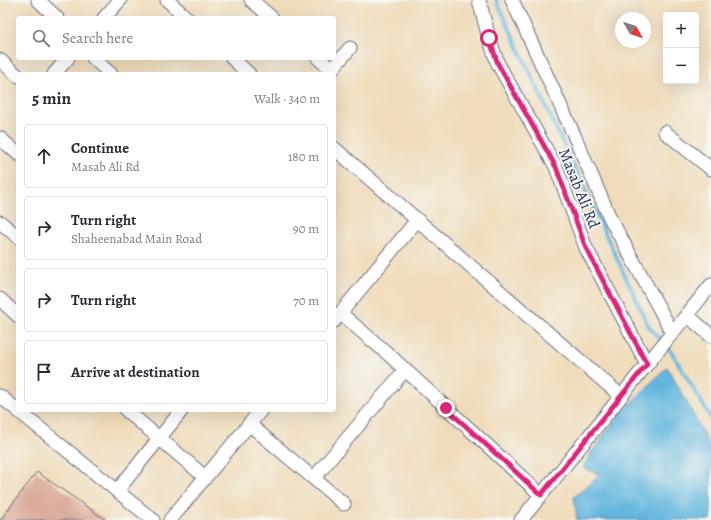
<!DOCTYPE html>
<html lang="en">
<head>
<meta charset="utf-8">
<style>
  body { margin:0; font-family:Alegreya,serif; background:#f2f2f3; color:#2b2b33 }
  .controls { position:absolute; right:12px; top:12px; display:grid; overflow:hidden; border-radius:4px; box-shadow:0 4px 16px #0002 }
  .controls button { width:36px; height:36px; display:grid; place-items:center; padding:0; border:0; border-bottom:1px solid #e1e1e2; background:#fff; color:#2b2b33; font:20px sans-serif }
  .compass { position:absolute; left:615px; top:12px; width:36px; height:36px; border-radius:50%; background:#fff; box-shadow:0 4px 16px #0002; rotate:129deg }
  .stop { position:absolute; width:12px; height:12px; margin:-9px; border:3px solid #db2777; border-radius:50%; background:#fff }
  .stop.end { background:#db2777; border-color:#fff; box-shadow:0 1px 4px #0008 }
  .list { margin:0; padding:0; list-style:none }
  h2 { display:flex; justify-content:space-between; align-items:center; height:52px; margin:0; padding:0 16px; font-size:17px }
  h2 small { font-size:13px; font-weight:400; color:#7c7c81 }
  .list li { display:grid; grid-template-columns:26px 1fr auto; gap:12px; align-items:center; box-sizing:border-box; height:64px; margin:0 8px 8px; padding:0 8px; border:1px solid #e1e1e2; border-radius:4px }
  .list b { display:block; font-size:15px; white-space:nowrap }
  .list p { margin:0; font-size:13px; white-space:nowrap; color:#7c7c81 }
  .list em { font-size:13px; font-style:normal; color:#7c7c81 }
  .icon { flex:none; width:22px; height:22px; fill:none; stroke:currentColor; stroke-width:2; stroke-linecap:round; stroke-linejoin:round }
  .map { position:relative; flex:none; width:711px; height:520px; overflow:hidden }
  .search { position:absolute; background:#fff; box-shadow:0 4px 16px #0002; left:16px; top:16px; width:320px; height:44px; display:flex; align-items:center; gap:10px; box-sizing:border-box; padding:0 14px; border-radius:4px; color:#7c7c81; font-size:15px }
  .panel { position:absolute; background:#fff; box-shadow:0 4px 16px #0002; left:16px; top:72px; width:320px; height:340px; border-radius:4px }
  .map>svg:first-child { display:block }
  .water { fill:#62b6de; stroke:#3e729e }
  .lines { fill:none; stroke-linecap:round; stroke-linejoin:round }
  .stream { stroke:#62b6de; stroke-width:4 }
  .building { fill:#dcac9b }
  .minor-casing { stroke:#666c7e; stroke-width:15 }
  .minor { stroke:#fff; stroke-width:13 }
  .route { stroke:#db2777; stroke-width:5 }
  .labels { text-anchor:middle; stroke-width:4; stroke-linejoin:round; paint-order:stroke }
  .street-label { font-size:16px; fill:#1b2f5e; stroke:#f6f6f2 }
</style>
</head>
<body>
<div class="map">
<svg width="711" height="520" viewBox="0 0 711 520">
  <rect width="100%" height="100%" fill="#f6f6f2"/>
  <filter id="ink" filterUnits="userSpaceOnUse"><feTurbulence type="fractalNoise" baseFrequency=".025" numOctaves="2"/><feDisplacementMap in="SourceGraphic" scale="8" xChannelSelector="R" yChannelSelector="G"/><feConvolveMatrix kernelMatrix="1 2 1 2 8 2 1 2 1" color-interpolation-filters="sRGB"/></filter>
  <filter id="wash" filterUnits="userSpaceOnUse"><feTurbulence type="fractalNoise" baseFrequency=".012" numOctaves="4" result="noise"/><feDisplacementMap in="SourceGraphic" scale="16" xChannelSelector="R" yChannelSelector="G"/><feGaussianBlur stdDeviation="0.9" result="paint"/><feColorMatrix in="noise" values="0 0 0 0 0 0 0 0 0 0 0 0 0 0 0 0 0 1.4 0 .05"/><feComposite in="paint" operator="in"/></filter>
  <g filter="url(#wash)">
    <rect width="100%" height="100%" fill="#f0dcba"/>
    <!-- water -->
    <path class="water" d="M667 367 689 406 711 449V520H577L574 497 600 475 583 468C603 428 636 398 667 367Z"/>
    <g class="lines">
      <!-- stream -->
      <path class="stream" d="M496 0 649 327 671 351 711 418"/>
    </g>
    <g id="blocks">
      <!-- building -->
      <path class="building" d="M37 472 106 520H0Z"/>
    </g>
  </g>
  <g filter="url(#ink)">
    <use href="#blocks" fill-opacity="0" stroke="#666c7e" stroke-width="1"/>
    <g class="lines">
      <defs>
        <g id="minor">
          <path d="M38 0 57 18"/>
          <path d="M167 0 187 18"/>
          <path d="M251 0 272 18"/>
          <path d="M479 0 489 38 498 64 556 167 586 248 647 364"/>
          <path d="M512 0 574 135 610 218 672 332"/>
          <path d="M104 18 120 0"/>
          <path d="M93 58 111 74"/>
          <path d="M232 58 249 74"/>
          <path d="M318 58 332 70"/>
          <path d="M0 60 18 76"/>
          <path d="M54 74 68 58"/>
          <path d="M328 74 350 48"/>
          <path d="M665 132 711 169"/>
          <path d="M0 138 18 154"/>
          <path d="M334 148 621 396"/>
          <path d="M0 222 18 237"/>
          <path d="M0 299 18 316"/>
          <path d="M340 313 387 353 541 495"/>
          <path d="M687 315 711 336"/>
          <path d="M334 321 417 220"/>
          <path d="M0 396 153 520"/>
          <path d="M126 410 205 477"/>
          <path d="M249 424 344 504"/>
          <path d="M314 478 405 370"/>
          <path d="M117 491 182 410"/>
          <path d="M170 520 261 410"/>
          <path d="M521 520 711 285"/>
        </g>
      </defs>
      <!-- minor casing -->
      <use href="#minor" class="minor-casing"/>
      <!-- minor -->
      <use href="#minor" class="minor"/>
    </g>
  </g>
  <g class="lines" filter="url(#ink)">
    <!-- route -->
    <path class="route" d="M446 408 541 495 647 364 586 248 556 167 498 64 489 38"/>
  </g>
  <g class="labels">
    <!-- street labels -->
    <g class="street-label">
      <text transform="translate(580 188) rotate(68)" y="6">Masab Ali Rd</text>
    </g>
  </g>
</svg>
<div class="controls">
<button>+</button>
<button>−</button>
</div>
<svg class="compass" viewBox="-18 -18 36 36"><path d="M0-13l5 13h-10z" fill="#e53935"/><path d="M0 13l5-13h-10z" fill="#7c7c81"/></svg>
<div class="stop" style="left:489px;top:38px"></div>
<div class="stop end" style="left:446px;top:408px"></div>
<div class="search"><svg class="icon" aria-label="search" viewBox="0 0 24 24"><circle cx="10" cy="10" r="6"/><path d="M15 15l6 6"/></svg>Search here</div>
<section class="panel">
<h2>5 min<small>Walk · 340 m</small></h2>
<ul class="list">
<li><svg class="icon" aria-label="ahead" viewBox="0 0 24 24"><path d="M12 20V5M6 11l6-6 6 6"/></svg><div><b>Continue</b><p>Masab Ali Rd</p></div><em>180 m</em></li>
<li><svg class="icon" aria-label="right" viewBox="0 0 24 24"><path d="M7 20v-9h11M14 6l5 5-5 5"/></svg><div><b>Turn right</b><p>Shaheenabad Main Road</p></div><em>90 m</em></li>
<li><svg class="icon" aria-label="right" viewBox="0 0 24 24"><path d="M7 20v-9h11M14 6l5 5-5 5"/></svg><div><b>Turn right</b></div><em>70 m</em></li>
<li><svg class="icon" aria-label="arrive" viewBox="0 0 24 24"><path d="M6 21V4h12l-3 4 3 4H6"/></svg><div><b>Arrive at destination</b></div></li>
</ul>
</section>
</div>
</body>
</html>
